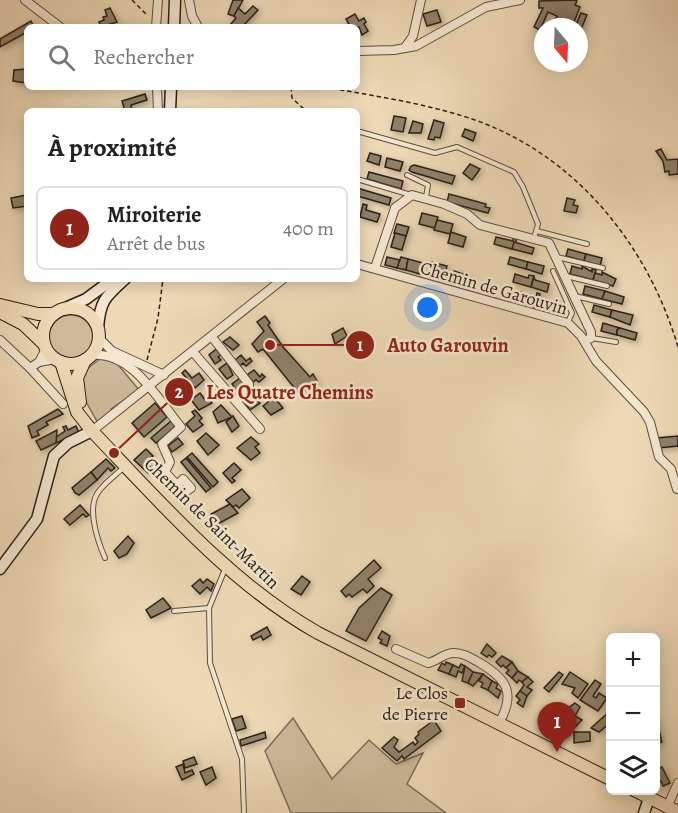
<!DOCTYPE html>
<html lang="fr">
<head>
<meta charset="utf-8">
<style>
  body { margin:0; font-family:Alegreya,serif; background:#f2f2f2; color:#222 }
  .controls { position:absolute; right:18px; bottom:18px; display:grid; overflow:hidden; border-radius:9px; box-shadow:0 3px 15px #0003 }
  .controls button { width:54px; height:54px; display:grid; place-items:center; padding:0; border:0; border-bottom:2px solid #e0e0e0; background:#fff; color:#222; font:30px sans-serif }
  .compass { position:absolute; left:534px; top:18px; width:54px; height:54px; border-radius:50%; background:#fff; box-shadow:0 3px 15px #0003; rotate:161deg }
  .you { position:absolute; left:428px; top:308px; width:21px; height:21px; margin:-15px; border:4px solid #fff; border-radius:50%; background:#1a73e8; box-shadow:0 0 0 9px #1a73e833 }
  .badge { display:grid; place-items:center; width:39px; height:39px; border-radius:50%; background:#8f2418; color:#fff; font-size:20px; font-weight:700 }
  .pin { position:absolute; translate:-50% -50px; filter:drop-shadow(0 2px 3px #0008) }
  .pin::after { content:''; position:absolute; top:32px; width:21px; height:18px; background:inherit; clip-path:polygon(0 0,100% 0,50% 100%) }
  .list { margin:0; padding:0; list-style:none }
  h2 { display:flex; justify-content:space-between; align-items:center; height:78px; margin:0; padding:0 24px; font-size:26px }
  h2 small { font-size:20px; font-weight:400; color:#767676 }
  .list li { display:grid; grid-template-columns:39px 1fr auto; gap:18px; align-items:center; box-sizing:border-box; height:84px; margin:0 12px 12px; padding:0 12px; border:2px solid #e0e0e0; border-radius:9px }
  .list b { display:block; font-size:22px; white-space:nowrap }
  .list p { margin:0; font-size:20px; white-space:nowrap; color:#767676 }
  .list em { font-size:20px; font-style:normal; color:#767676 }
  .icon { flex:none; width:33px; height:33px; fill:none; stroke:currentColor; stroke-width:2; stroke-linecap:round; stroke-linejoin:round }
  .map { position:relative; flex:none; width:678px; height:813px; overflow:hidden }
  .search { position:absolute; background:#fff; box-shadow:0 3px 15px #0003; left:24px; top:24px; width:336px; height:66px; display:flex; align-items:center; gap:15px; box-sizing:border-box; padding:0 21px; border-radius:9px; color:#767676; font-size:22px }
  .panel { position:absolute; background:#fff; box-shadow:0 3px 15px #0003; left:24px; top:108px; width:336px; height:174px; border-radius:9px }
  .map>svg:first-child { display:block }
  .green { fill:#cdba9b; stroke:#7b6e59; stroke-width:1.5 }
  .building { fill:#8f816a; stroke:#292117; stroke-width:1.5; filter:url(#shadow) }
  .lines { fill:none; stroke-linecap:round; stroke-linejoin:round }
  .lane-casing { stroke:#5a4f3f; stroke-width:6 }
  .street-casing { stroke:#5a4f3f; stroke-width:10 }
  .secondary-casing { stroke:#292117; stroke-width:13 }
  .primary-casing { stroke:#292117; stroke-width:14 }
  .path { stroke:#292117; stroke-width:1.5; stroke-dasharray:4.5 3; stroke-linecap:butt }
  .lane { stroke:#f4e6d0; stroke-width:4 }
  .street { stroke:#f4e6d0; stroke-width:8 }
  .secondary { stroke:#f4e6d0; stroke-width:10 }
  .primary { stroke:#eed9b6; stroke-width:12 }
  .poi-dot { fill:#8f2418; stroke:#f4e6d0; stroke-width:2 }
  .labels { text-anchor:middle; stroke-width:5; stroke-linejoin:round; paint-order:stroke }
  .street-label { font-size:18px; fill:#292117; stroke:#f4e6d0 }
  .poi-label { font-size:18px; fill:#292117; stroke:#f4e6d0; text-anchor:end }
  .leader { fill:none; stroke:#8f2418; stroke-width:2 }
  .callout-dot { fill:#8f2418; stroke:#f4e6d0; stroke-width:2 }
  .mark-label { font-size:18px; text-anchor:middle; font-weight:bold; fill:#fff }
  .callout-label { font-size:20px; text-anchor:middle; font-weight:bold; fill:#8f2418; stroke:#f4e6d0; stroke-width:5; stroke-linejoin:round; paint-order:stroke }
</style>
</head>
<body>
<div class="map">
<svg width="678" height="813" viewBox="0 0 678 813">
  <defs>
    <filter id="shadow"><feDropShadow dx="2.5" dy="2.5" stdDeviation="3" flood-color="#0004"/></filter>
  </defs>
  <rect width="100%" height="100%" fill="#eed9b6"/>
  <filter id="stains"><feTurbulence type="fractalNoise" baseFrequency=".00333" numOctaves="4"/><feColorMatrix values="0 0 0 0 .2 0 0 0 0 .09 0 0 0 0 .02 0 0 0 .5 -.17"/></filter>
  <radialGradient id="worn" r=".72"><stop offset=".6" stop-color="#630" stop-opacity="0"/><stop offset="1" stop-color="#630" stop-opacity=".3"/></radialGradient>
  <!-- green -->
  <g class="green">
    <circle cx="71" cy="337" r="22"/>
    <path d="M101 358 115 361 139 390 111 409 112 412 98 423 85 400 82 373Z"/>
    <path d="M293 718 332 779 369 740 396 764 423 753 407 784 446 813H291L265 751Z"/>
  </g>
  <!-- building -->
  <g class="building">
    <path d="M233 0H243L234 16 228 14Z"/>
    <path d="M575 0 577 1 575 5 580 7 572 27H551L557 16 548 12 540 30 534 27 543 8H539V1Z"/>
    <path d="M253 6 258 10 242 27 229 26 236 18 234 16 238 8 245 14Z"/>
    <path d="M110 8 117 22 101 27 99 22 104 20 103 17 107 16 105 10Z"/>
    <path d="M437 10 441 22 427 26 423 14Z"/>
    <path d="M581 13 587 15 579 34V27H575Z"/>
    <path d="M355 14 359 21 364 18 366 22 364 24 368 31 362 35 359 27H340L349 24 346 19Z"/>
    <path d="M31 21 34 27H27V32L0 47V39Z"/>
    <path d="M27 69 26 83 13 81 14 70Z"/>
    <path d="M145 94 147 100 131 105 132 110 125 111 122 101Z"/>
    <path d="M394 116 406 118 403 132 391 130Z"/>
    <path d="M434 120 444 123 440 138 435 137 434 140 428 139Z"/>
    <path d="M413 121 423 124 421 133H409Z"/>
    <path d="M465 129 476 133 473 141 462 136Z"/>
    <path d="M661 149 667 160 678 159V174L669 175V171L665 172 663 161 656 151Z"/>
    <path d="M370 153 381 156 379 165 367 161Z"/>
    <path d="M387 158 403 162 400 171 385 167Z"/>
    <path d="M470 164 480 169 472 180 463 173Z"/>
    <path d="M414 165 455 176 452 184 412 172 409 170 411 166Z"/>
    <path d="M369 172 403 181 401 189 367 179Z"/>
    <path d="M357 188 391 198 389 205 357 196Z"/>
    <path d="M449 194 486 204 485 207 490 208 488 213 447 202Z"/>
    <path d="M27 195V206L13 208 11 198Z"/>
    <path d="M567 198 575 200 573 205 578 206 576 213 564 211Z"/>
    <path d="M363 204 367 205 366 210 380 214 377 222 360 217Z"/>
    <path d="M422 213 438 217 435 228 419 224Z"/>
    <path d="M437 220 453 224 450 234 434 230Z"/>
    <path d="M397 224 409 227 406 236 394 233Z"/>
    <path d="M451 232 466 237 463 247 448 243Z"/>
    <path d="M395 233 406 236 402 250 391 247Z"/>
    <path d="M496 237 513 241V238L517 239 512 249 494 244Z"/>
    <path d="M514 242 534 248 532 254 512 249Z"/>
    <path d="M568 249 586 254 584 261 566 256Z"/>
    <path d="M586 254 602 258 600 266 584 261Z"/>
    <path d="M387 257 400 260 397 268 385 265Z"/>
    <path d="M401 257 408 259 406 270 397 268Z"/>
    <path d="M510 257 528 262 526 269 508 264Z"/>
    <path d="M408 259 423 263 420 274 406 270Z"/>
    <path d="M432 262 439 264 436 276 428 274Z"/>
    <path d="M528 262 544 266 542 274 526 269Z"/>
    <path d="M439 264 447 266 444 278 436 276Z"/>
    <path d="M572 266 582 269V266L592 272V269L596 270 593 280 570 274Z"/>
    <path d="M454 271 469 276 465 287 450 283Z"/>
    <path d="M602 272 616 279 613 286 593 280 595 273 602 275Z"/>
    <path d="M515 274 528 278 529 275 534 276 531 287 513 282Z"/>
    <path d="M534 277 535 280 549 284 547 292 531 287Z"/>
    <path d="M585 286 605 291 604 295 602 299 583 294Z"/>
    <path d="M517 291 536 297 537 293 540 294 538 305 534 308 535 304 515 299Z"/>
    <path d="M605 291 624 297 622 304 602 299Z"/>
    <path d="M538 297 561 304 560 310 539 306 538 309 535 308 538 304Z"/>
    <path d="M594 305 612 310 610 317 592 312Z"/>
    <path d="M612 310 633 315 630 325 610 317Z"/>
    <path d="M265 316 270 323 268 325 283 347 310 377 313 374 317 381 300 395 263 349 258 352 252 344 264 331 257 322Z"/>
    <path d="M603 323 620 328 617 330V335L601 331Z"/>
    <path d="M343 328 347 336 335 344 332 334Z"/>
    <path d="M620 328 637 333 635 340 617 335V330Z"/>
    <path d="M230 337 239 345 233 350 223 342Z"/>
    <path d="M216 349 221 355 218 357 221 360 215 364 209 355Z"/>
    <path d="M241 355 246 361 250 358 252 361 246 366 243 363 240 366 235 360Z"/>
    <path d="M227 363 233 375 227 379 219 369Z"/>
    <path d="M185 370 192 378 199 373 204 380 195 388 182 373Z"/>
    <path d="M254 370 260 377 262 374 265 377 259 382 256 380 253 382 247 375Z"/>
    <path d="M180 378 188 387 185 389 188 392 181 397 169 383 172 381 174 383Z"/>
    <path d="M240 378 245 384 242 387 244 390 239 394 232 384Z"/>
    <path d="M176 390 182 398 174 406 167 398Z"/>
    <path d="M200 393 206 401 209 398 212 403 199 410 191 400Z"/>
    <path d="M255 397 260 403 250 410 245 403Z"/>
    <path d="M274 397 283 408 271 415 263 406Z"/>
    <path d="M155 403 167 417 144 437 132 423Z"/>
    <path d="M221 405 232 417 218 423 213 412Z"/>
    <path d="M58 409 63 414 46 422 48 425 37 431 39 435 32 438 28 426Z"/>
    <path d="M195 410 202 418 199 421 203 425 193 432 186 424 195 416 192 412Z"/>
    <path d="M233 416 239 426 232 432 226 422Z"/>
    <path d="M171 421 176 426 156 443 151 438Z"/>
    <path d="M66 426 68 430 76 426 79 433 56 443 55 438 65 431 63 427Z"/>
    <path d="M57 430 56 443 41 450 36 441Z"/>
    <path d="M206 433 219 445 208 455 197 441Z"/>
    <path d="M678 436V446L658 448 656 438Z"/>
    <path d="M251 437 259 444 255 447 260 453 251 460 237 448Z"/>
    <path d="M178 438 183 444 172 452 168 446Z"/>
    <path d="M146 449 153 456 146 462 152 469 148 473 134 460Z"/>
    <path d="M192 453 218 482 213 487 187 457Z"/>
    <path d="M186 458 211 488 206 492 181 462Z"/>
    <path d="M106 459 115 468 111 471 108 468 97 480 91 472Z"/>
    <path d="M234 463 241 470 232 478 235 481 232 483 223 473Z"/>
    <path d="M91 472 97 480 79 495 75 493 72 488Z"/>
    <path d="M242 489 250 498 239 508 236 505 233 507 226 500Z"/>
    <path d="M230 504 238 513 216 525 211 514Z"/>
    <path d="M80 505 89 515 86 517 83 514 70 525 64 519Z"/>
    <path d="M128 536 134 543 127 554 119 558 114 551Z"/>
    <path d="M374 560 381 568 368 579 374 586 367 593 363 589 352 597 349 594 346 597 341 591Z"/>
    <path d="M302 576 310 582 301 595 291 589Z"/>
    <path d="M200 579 203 583 207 579 214 584 211 591 207 587 200 594 192 586Z"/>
    <path d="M381 588 392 595 366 641 346 631 359 608Z"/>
    <path d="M163 598 171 608 151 618 146 610Z"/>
    <path d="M267 627 271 635 263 640 261 636 253 640 251 636Z"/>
    <path d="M382 631 390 636 387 646 380 643 382 640 378 638Z"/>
    <path d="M487 644 496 653 492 657 489 655 487 657 481 653Z"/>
    <path d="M502 656 512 662 506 668 503 665 501 667 496 662Z"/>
    <path d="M446 662 453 665 449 674 438 670 442 663 445 665Z"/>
    <path d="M512 662 518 671 512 678 506 673 509 670 506 668Z"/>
    <path d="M461 664 465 666 462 673 458 671 456 677 449 674 453 665 459 668Z"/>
    <path d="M465 666 473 672 468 683 462 681Z"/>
    <path d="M518 671 528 677 522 682 519 680 517 683 512 678Z"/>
    <path d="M473 672 483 674 473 686 468 683Z"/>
    <path d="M559 672 563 675 549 692 544 688Z"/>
    <path d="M570 672 588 684 578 698 572 693 575 688 562 684Z"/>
    <path d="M483 674 492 681 488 690 481 687 483 683 479 681Z"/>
    <path d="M528 677 533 682 527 687 532 690 527 696 520 691 524 685 522 682Z"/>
    <path d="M595 680 601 684 593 696 596 698 599 693 607 698 598 711 580 700Z"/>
    <path d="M492 681 498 684 496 688 501 691 498 698 488 690Z"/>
    <path d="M520 691 527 696 523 707 517 703 520 700 516 696Z"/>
    <path d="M575 703 580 707 575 716 582 720 575 727 569 723 572 719 557 709 561 704 568 708Z"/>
    <path d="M610 711V723L599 732 591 728Z"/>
    <path d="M242 716 246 728 236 731 232 719Z"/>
    <path d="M656 717 662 742 656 744Z"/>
    <path d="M564 719 570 723 566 729 570 731 564 738 549 729 555 720 561 724Z"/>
    <path d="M434 720 441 731 404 759 402 756 397 761 382 748 394 737 398 740 394 747 399 752 413 742 415 745 418 742 415 738 419 734 418 732Z"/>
    <path d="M265 732 266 738 241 746 240 740Z"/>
    <path d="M574 732H590V741L574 743Z"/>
    <path d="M194 757 197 764 185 768 183 761Z"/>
    <path d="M183 764 185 773 192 770 194 774 182 780 176 767Z"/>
    <path d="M212 767 216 778 206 785 200 772Z"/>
    <path d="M662 767 670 783 663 786 661 781 657 783 656 780V770Z"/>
  </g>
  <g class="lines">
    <defs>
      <g id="lane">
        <path d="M357 131 435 153 457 147 514 172 523 187 538 224 534 238"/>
        <path d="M407 175 428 185 426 197"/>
        <path d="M357 179 411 195"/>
        <path d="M537 231 587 244"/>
        <path d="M557 257 603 268"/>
        <path d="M553 271 572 313 568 322"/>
        <path d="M566 276 607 286"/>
        <path d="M575 296 609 304"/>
        <path d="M592 338 616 342"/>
        <path d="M105 558C98 542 88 512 96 496 100 486 115 476 123 468"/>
        <path d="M225 569 209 608 210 663 242 759 244 813"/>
        <path d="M174 611 209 608"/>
      </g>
      <g id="street">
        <path d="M25 0 60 27"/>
        <path d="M189 0 192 16 198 27"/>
        <path d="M156 27 158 0"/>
        <path d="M406 46 413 36 421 0"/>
        <path d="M357 51 394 50 416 46 486 7 520 0"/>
        <path d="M157 87 158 111"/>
        <path d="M357 264 568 323 581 336 596 361 644 412 650 422 659 457 671 469 677 489"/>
        <path d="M375 268 395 208 412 195 444 204 467 214 480 225 549 243 591 332V338L584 341"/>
        <path d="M212 337 249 384V391L236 401"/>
        <path d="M99 338 112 351 164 375"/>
        <path d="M0 340 30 368"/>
        <path d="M46 349 39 362 55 359"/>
        <path d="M193 352 260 429"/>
        <path d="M91 355C132 350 158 400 181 427L162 444 170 462 165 472 184 493 191 488 183 479 177 485"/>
        <path d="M39 362 30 368 63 404"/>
        <path d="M92 431 283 279"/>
        <path d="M396 649 428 663C438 661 443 653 454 653 464 653 471 658 480 663 507 679 516 693 499 723"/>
        <path d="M667 807 678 783"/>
      </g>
      <g id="secondary">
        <path d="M174 27 175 0"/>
        <path d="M170 111 171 87"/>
        <path d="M63 309 86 299 113 279"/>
        <path d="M98 328C100 301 105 297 125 279"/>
        <path d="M0 569 37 519 54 456 68 443 92 431"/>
        <path d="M644 813 649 798"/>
      </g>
      <g id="primary">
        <path d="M0 305 38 314H54"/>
        <circle cx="71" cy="336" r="28"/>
        <path d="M0 312 23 324 44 344"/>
        <path d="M61 362 77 412 92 431C161 503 231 584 318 633L610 779"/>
        <path d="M80 402 77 378 85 360"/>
        <path d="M634 790 678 812"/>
      </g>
    </defs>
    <!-- lane casing -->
    <use href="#lane" class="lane-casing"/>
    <!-- street casing -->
    <use href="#street" class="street-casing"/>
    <!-- secondary casing -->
    <use href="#secondary" class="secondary-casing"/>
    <!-- primary casing -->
    <use href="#primary" class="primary-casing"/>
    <!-- path -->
    <g class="path">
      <path d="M132 0 148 16"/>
      <path d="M291 87 292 98 306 111"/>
      <path d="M325 87C374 96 424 103 472 119 575 154 648 245 678 347"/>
      <path d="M147 360 158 318 163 279"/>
    </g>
    <!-- lane -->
    <use href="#lane" class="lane"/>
    <!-- street -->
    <use href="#street" class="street"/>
    <!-- secondary -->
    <use href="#secondary" class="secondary"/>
    <!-- primary -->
    <use href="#primary" class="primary"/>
  </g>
  <!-- markers -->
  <rect class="poi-dot" x="454" y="697" width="12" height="12" rx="3"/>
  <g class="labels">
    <!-- street labels -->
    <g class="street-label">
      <text transform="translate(494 288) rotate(16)" y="6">Chemin de Garouvin</text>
      <text transform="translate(212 523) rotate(44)" y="6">Chemin de Saint-Martin</text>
    </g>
    <!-- poi labels -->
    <g class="poi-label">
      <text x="448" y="699">Le Clos<tspan x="448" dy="21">de Pierre</tspan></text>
    </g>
  </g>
  <!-- callouts -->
  <path class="leader" d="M270 345L360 345M114 453L179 392"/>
  <g class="callout-dot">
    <circle cx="270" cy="345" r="6"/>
    <circle cx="114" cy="453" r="6"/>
    <circle cx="360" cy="345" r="15"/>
    <circle cx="179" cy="392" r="15"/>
  </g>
  <g class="mark-label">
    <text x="360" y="351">1</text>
    <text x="179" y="398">2</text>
  </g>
  <g class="callout-label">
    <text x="448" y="352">Auto Garouvin</text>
    <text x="290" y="399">Les Quatre Chemins</text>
  </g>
  <rect width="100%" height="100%" filter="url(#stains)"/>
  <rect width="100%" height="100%" fill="url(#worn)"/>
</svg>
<div class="controls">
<button>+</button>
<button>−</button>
<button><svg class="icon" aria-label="layers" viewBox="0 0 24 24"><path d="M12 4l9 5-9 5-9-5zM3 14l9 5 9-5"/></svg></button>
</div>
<svg class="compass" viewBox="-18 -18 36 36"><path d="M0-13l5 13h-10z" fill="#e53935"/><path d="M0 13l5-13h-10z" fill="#767676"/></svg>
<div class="you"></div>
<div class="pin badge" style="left:557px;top:752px">1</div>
<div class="search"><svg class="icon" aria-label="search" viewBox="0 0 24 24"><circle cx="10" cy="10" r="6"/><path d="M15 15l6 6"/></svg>Rechercher</div>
<section class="panel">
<h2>À proximité<small></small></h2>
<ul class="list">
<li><span class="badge">1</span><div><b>Miroiterie</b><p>Arrêt de bus</p></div><em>400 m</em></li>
</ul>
</section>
</div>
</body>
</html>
